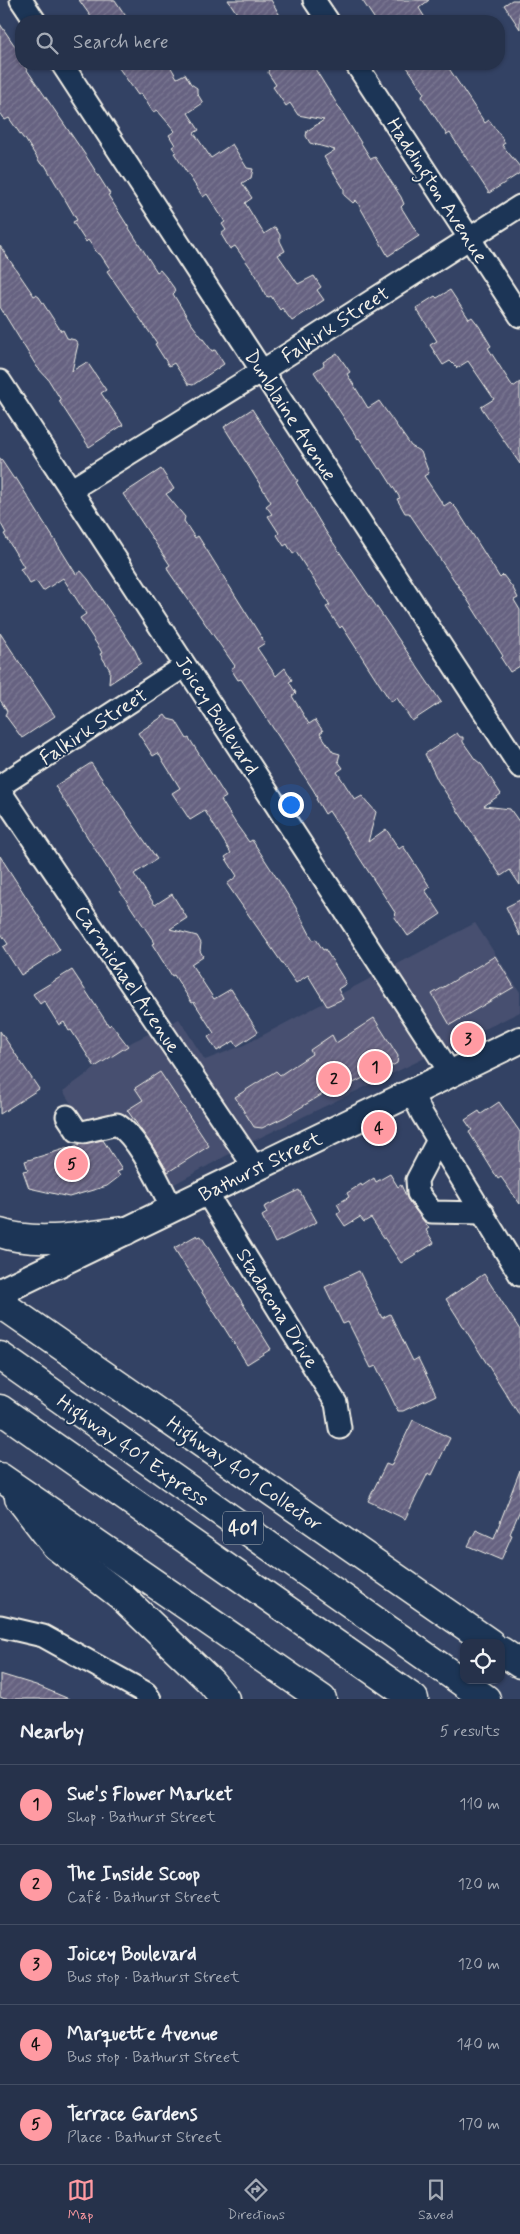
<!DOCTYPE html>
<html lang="en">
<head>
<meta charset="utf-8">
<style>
  body { margin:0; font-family:Mynerve,sans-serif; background:#2e3a52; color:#f1f3f6 }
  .controls { position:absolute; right:15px; bottom:15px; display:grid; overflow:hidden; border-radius:10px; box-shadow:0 1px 4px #0004 }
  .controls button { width:45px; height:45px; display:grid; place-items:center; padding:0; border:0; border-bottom:1px solid #424d63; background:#26324b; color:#f1f3f6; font:25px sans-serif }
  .you { position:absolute; left:290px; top:804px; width:18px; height:18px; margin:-12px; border:4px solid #fff; border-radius:50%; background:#1a73e8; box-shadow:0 0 0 8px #1a73e833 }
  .badge { display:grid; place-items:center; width:32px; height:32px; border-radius:50%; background:#ff9aa2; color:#111; font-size:16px; font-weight:700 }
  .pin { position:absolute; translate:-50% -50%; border:2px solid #fff; box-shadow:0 1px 5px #0006 }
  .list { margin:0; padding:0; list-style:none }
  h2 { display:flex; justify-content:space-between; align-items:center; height:65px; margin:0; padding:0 20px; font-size:21px }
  h2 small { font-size:16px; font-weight:400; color:#a4aab5 }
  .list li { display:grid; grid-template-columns:32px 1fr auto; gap:15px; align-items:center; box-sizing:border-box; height:80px; padding:0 20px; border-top:1px solid #424d63 }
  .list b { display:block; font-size:19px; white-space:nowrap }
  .list p { margin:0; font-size:16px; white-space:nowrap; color:#a4aab5 }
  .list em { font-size:16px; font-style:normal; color:#a4aab5 }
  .icon { flex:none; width:28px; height:28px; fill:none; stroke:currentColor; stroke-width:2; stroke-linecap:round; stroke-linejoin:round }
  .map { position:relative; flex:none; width:520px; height:1699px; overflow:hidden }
  .search { position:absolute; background:#26324b; box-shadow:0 1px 4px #0004; left:15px; right:15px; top:15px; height:55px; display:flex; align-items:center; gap:12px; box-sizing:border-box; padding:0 18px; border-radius:20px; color:#a4aab5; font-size:19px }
  .sheet { height:465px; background:#26324b }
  nav { display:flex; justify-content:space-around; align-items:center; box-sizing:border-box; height:70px; border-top:1px solid #424d63; background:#26324b; font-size:14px; color:#a4aab5 }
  nav a { display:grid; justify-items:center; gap:2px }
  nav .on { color:#ff9aa2 }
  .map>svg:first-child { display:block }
  .built { fill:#464f6f }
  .building { fill:url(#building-hatch); stroke:#f4f1e8 }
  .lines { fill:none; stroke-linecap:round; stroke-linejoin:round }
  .minor-casing { stroke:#f4f1e8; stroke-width:25 }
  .major-casing { stroke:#f4f1e8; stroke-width:30 }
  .highway-casing { stroke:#f4f1e8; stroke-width:31 }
  .minor { stroke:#1d3557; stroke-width:21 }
  .major { stroke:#1d3557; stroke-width:26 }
  .highway { stroke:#1d3557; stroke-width:28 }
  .labels { text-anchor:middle; stroke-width:4; stroke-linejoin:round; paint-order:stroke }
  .shield { fill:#1d3557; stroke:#b4b9bc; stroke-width:1 }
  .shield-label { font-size:19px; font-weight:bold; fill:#f4f1e8 }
  .street-label { font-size:20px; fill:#f4f1e8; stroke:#1d3557 }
</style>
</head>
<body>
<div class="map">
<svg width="520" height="1699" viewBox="0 0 520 1699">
  <defs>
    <pattern id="building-hatch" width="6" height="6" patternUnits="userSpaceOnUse" patternTransform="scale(1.25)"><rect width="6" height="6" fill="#666281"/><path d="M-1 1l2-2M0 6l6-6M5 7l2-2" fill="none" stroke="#7c7993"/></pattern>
  </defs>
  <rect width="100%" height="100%" fill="#334264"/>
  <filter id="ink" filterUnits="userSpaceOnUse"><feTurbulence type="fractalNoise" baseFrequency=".02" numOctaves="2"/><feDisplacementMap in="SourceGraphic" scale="10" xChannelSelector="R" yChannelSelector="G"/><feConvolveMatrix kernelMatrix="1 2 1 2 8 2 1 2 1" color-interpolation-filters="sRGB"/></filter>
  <g filter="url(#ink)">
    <!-- built -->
    <path class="built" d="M475 923 520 992V1012L255 1140 169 1187 122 1114 85 1126 63 1091 132 1042 179 1019 205 1060 244 1045Z"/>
    <!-- building -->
    <g class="building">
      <path d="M79 0H115L129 21H94Z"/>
      <path d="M228 0H271L283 21H242Z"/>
      <path d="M362 0H429L419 8 427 21H376Z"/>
      <path d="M512 0H520V29L504 5Z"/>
      <path d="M0 24 21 55V64L28 65 25 67 86 156 110 194 108 195 157 272 160 270 166 277 174 288 175 292 173 294 191 323 212 351 215 350 224 364 193 385 188 384 174 363 169 366 155 344 157 343 107 271 110 269 100 254H98L88 240 86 242 73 222 77 220 45 165 41 164 25 139 23 138 9 118 5 120 0 112Z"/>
      <path d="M116 64H169L177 78 185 74 191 84 197 88V93L203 103 188 113 199 130 194 133 211 158 232 144 247 168 253 169 251 178 242 183 252 198 245 203 264 234 275 227 280 235V241L285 251 278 255 298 284 314 276 321 287 317 290 324 300 292 321 282 308 280 310 271 296 269 297 266 296 256 275 235 246 230 249 221 234 226 230 222 224 225 222 207 194 203 197 174 153 176 152 172 147 175 145 169 135 175 131 157 110 153 112 141 93 138 95Z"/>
      <path d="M270 64H312L371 159 375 157 401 197 404 204 401 207 419 236 388 256 356 200 353 203 344 195V189L324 157 335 150 310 143 306 136 307 131 324 120 298 115 290 103 286 106 273 87 276 85 268 73Z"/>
      <path d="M405 64H446L485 123 489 120 500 135 505 143 502 145 520 167V173L489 193 450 133 447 135 441 126 422 97 424 92Z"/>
      <path d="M0 246 34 296 36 295 39 297 61 331 63 330 67 338 75 340 78 344 72 371 87 362 106 390 101 393 123 425 89 447 59 401 61 400 48 379 37 367 0 307Z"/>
      <path d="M450 290 469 319 472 317 479 326 491 346 488 348 513 387 520 382V464L481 407 494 399 468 361 457 368 450 361 443 365 430 345 437 341 416 308 435 296 437 298Z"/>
      <path d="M337 353 350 372 347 374 368 408 379 401 411 446 421 452 429 473 424 476 444 506 450 502 456 508 500 578 503 575 513 588 518 598 514 600 520 610V666L510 672 501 658 503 656 467 599 409 513H405L397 499 400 498 381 468 379 469 359 438 358 439 314 372 324 365 323 362Z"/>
      <path d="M252 409 298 481 296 482 326 532 441 702 412 721 397 698 391 702 342 626 340 628 326 607 330 605 296 552 293 554 287 544 284 546 277 535 279 533 268 516 272 514 266 506 271 502 224 427Z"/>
      <path d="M0 458 14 479 16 478 76 574 81 571 88 579 135 650 141 663 109 684 110 670 100 654 102 653 100 649 80 618 86 614 63 578 43 591 36 581 30 584 20 569 24 567 4 534 6 533 0 522Z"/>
      <path d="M161 469 174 489 166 494 185 517 184 521 195 538 198 536 265 643 257 648 276 676 285 668 292 680 289 682 296 693 292 696 309 724 315 720 323 731 320 733 333 752 340 754 338 761 343 768 337 772 355 800 362 796 376 812 368 842 386 829 399 849 403 846 430 887 425 890 441 914 408 936 394 916 396 914 329 811 325 814 316 799 317 798 314 791 241 679 238 680 231 669 235 666 169 572 167 567 170 565 123 494Z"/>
      <path d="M0 633 55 716 22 738 5 715 7 711 0 700Z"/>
      <path d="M165 715 168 719 176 721 187 739 189 738 226 797 221 800 236 824 249 842 252 840 295 906 313 940 316 939 323 950 325 949 345 981 346 984 338 989 343 999 327 1006 308 975 296 983 227 884 237 876 225 857 231 853 205 811 190 820 172 793 180 788 158 753 153 756 138 733Z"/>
      <path d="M457 733 460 737H463V742L475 759 482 765 501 794 484 806 510 809 520 823V885L510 870 501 876 438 781 425 754Z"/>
      <path d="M91 763 157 859 134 874 155 905 172 894 187 918 170 929 197 936 201 943 200 951 203 956 191 964 214 999 231 989 258 1032 237 1046 234 1041 217 1051 208 1037 214 1033 194 1002 192 1003 174 975 172 976 152 944 155 943 120 891 121 890 55 786Z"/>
      <path d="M0 856 60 950 21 975 3 947 8 944 0 932Z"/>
      <path d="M520 900V936L506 907Z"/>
      <path d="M495 956 514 987 450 1025 432 994Z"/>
      <path d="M72 970 109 1026 111 1024 128 1046 95 1067 71 1030 69 1031 64 1022 59 1025 44 1001 40 1004 33 994Z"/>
      <path d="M374 1018 398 1056 397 1063 369 1079 367 1076 334 1093 331 1089 285 1117 262 1128 254 1127 235 1097 276 1071 280 1075 312 1054 310 1050 332 1035 336 1043Z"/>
      <path d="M0 1031 39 1089 0 1114Z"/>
      <path d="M160 1072 209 1146 168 1172 151 1144 127 1110 143 1100 135 1088Z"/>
      <path d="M499 1102 520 1132V1204L501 1177 498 1179 482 1153 469 1132 472 1130 465 1120 479 1111 481 1114Z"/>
      <path d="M103 1140 122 1170 117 1172 120 1176 107 1186 69 1197 29 1188 23 1171 28 1170 25 1161 81 1144Z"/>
      <path d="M390 1174 398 1187 401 1185 408 1200 429 1228 426 1230 434 1243 401 1263 371 1218 364 1222 360 1217 345 1226 337 1214 341 1211 337 1204 349 1197 347 1193 361 1184 362 1186 374 1178 376 1182Z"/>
      <path d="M299 1190 317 1222 275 1243 262 1216 267 1213 264 1207Z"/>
      <path d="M197 1235 198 1237 201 1236 211 1252 271 1349 247 1364 174 1248Z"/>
      <path d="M359 1271 382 1318 390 1314 413 1361 418 1358 436 1395 403 1411H398L376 1366 371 1368 348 1322 343 1324 325 1287Z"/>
      <path d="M484 1274 520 1330V1416L446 1299Z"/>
      <path d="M413 1420 450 1438 432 1475 428 1473 405 1519 368 1501 386 1464 391 1466Z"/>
      <path d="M520 1470V1510L510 1534 512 1535 501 1560 468 1546 476 1530 494 1538Z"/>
      <path d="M0 1674 36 1685 69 1699H5L0 1697Z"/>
    </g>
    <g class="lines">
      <defs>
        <g id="minor">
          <path d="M21 0 35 21"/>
          <path d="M314 0 328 21"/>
          <path d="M62 64 520 767"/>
          <path d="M356 64 520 316"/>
          <path d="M0 381 451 1074"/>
          <path d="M72 489 262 371 520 206"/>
          <path d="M0 786 185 666"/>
          <path d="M0 791 255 1168"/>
          <path d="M412 1093 422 1114 520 1275"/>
          <path d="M67 1116 77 1131 83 1132 117 1124C138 1138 161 1185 172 1209"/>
          <path d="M438 1140 417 1180 418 1193 432 1212 483 1213"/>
          <path d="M206 1192 336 1403 340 1428"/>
          <path d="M0 1626 43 1636 146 1693 150 1699"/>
        </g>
        <path id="major" d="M0 1292 520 1040"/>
        <g id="highway">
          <path d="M0 1233C39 1246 86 1235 125 1231"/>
          <path d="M0 1303 490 1643"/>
          <path d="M0 1356 486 1699"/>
          <path d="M0 1409 414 1699"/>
          <path d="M0 1477 322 1699"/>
          <path d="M19 1498 56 1546 121 1596 211 1682 225 1699"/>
          <path d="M501 1651 520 1664"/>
        </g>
      </defs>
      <!-- minor casing -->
      <use href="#minor" class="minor-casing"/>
      <!-- major casing -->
      <use href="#major" class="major-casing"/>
      <!-- highway casing -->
      <use href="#highway" class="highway-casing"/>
      <!-- minor -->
      <use href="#minor" class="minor"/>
      <!-- major -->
      <use href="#major" class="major"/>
      <!-- highway -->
      <use href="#highway" class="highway"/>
    </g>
  </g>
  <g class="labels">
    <!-- shield labels -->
    <rect class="shield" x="223" y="1511.5" width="40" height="33" rx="4"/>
    <g class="shield-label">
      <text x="243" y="1535">401</text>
    </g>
    <!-- street labels -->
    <g class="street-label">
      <text transform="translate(438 190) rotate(57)" y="7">Haddington Avenue</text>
      <text transform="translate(335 324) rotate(-33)" y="7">Falkirk Street</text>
      <text transform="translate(291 415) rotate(57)" y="7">Dunblaine Avenue</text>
      <text transform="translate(218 715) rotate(57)" y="7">Joicey Boulevard</text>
      <text transform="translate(93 726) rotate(-33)" y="7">Falkirk Street</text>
      <text transform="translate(128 979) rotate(56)" y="7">Carmichael Avenue</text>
      <text transform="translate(260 1166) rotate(-26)" y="7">Bathurst Street</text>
      <text transform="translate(278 1308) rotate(58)" y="7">Stadacona Drive</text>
      <text transform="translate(133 1450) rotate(35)" y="7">Highway 401 Express</text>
      <text transform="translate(245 1473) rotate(35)" y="7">Highway 401 Collector</text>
    </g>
  </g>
</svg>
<div class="controls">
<button><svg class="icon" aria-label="locate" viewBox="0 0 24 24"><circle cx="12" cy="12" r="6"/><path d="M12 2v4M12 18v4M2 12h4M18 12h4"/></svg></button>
</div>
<div class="you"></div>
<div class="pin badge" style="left:375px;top:1067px">1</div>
<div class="pin badge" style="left:334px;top:1079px">2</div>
<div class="pin badge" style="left:468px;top:1039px">3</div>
<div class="pin badge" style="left:379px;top:1128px">4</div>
<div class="pin badge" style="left:72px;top:1164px">5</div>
<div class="search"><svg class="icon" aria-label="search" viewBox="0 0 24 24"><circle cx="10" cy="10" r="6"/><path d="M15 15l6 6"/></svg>Search here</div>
</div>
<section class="sheet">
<h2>Nearby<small>5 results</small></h2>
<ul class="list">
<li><span class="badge">1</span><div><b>Sue's Flower Market</b><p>Shop · Bathurst Street</p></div><em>110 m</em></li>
<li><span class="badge">2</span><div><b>The Inside Scoop</b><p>Café · Bathurst Street</p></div><em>120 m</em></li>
<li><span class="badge">3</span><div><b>Joicey Boulevard</b><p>Bus stop · Bathurst Street</p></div><em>120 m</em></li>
<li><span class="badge">4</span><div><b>Marquette Avenue</b><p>Bus stop · Bathurst Street</p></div><em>140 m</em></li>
<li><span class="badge">5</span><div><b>Terrace Gardens</b><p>Place · Bathurst Street</p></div><em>170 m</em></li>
</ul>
</section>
<nav>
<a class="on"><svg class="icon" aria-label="map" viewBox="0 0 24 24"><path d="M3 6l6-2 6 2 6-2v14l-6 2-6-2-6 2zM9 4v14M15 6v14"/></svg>Map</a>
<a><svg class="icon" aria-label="directions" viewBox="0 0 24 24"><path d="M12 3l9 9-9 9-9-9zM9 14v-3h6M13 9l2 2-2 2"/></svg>Directions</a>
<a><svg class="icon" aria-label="saved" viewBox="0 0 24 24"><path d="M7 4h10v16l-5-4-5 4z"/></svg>Saved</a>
</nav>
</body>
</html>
